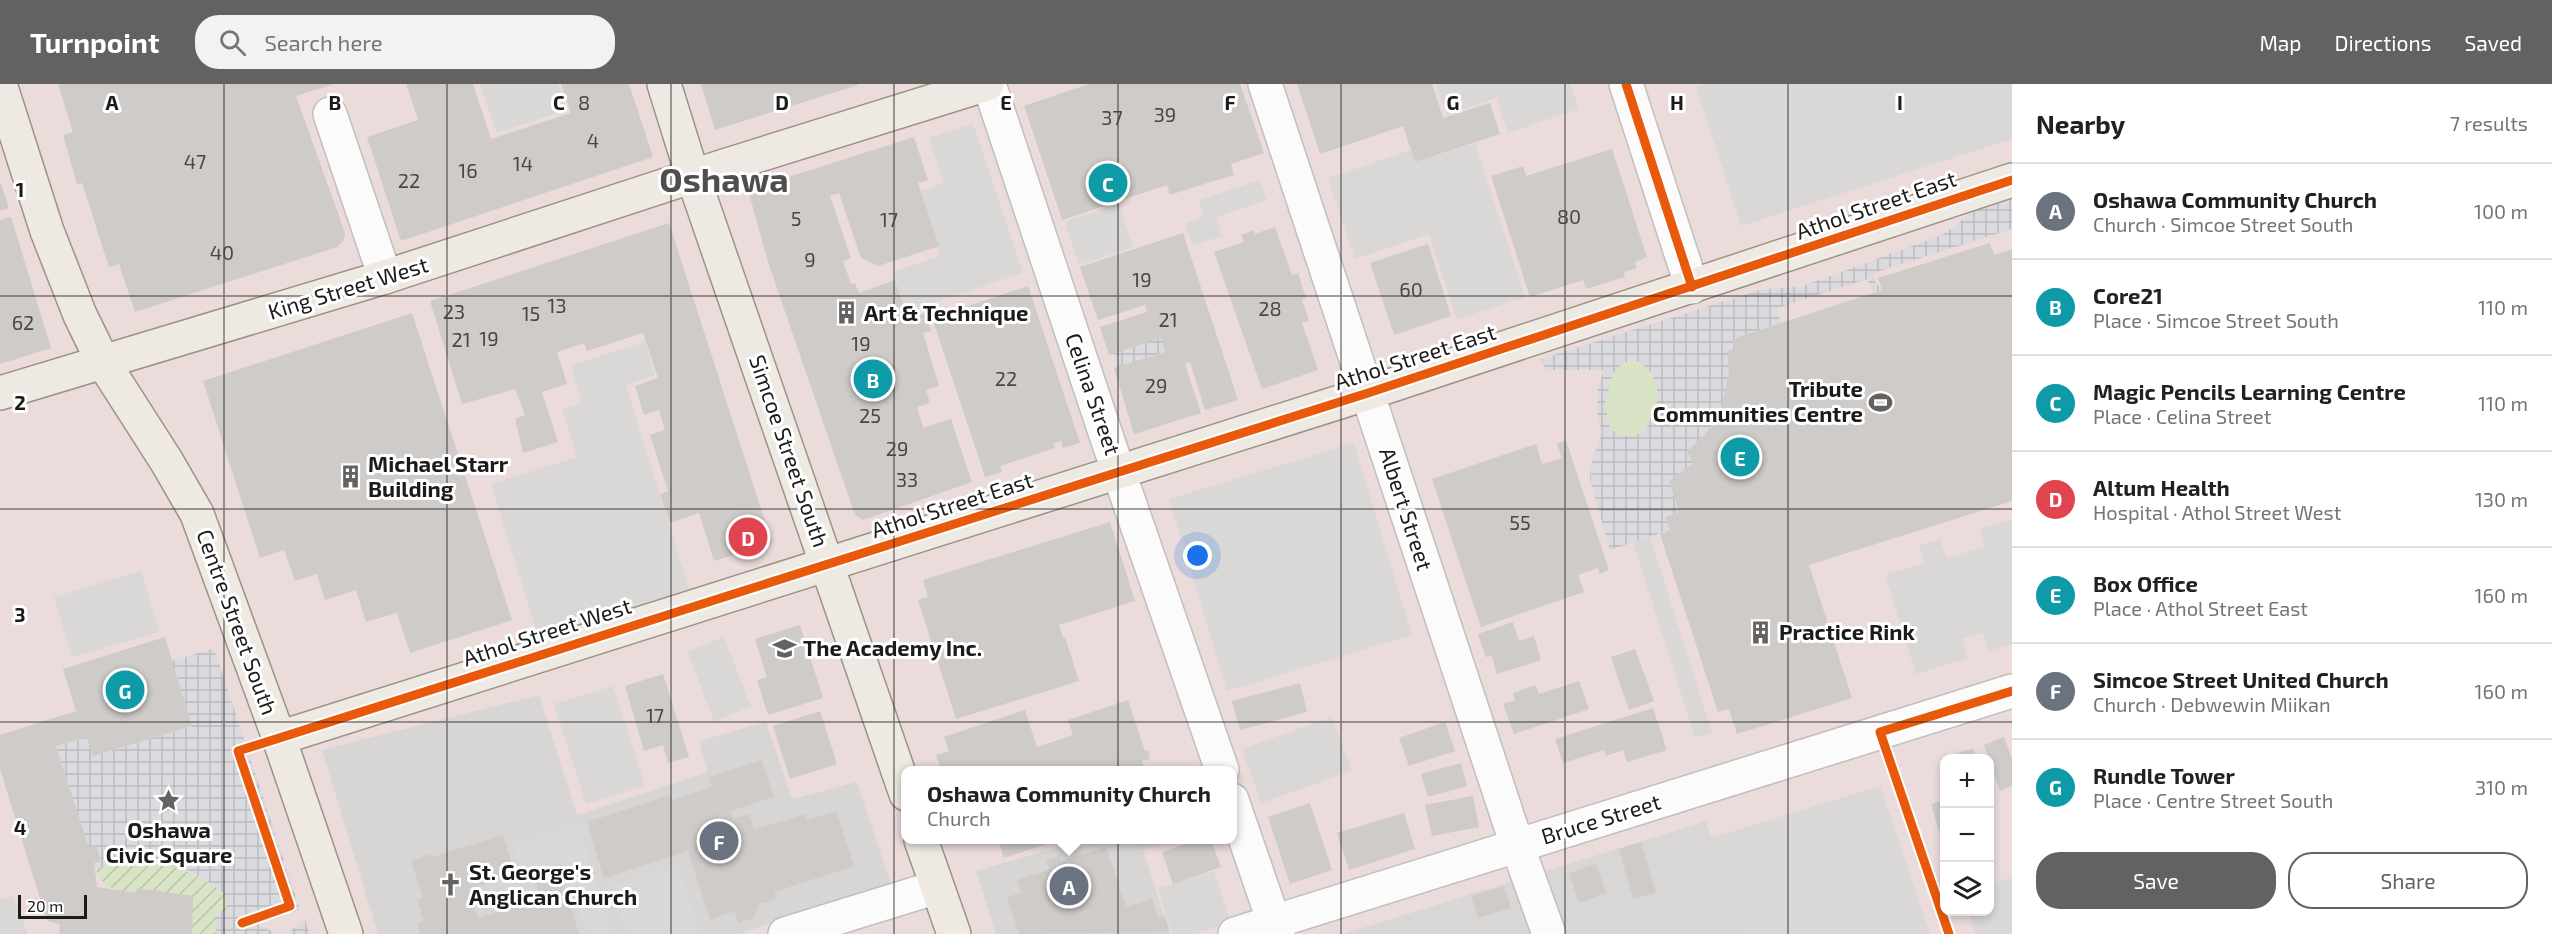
<!DOCTYPE html>
<html lang="en">
<head>
<meta charset="utf-8">
<style>
  body { margin:0; font-family:"Exo 2",sans-serif; background:#f2f2f2; color:#202124 }
  .controls { position:absolute; right:18px; bottom:18px; display:grid; overflow:hidden; border-radius:12px; box-shadow:0 3px 9px #0003 }
  .controls button { width:54px; height:54px; display:grid; place-items:center; padding:0; border:0; border-bottom:2px solid #e0e0e0; background:#fff; color:#202124; font:30px sans-serif }
  .scale { position:absolute; left:18px; bottom:15px; width:69px; box-sizing:border-box; padding-left:6px; border:3px solid #1b1b1b; border-top:0; font-size:16px; line-height:21px; white-space:nowrap; color:#1b1b1b; -webkit-text-stroke:4px #fff; paint-order:stroke }
  .you { position:absolute; left:1198px; top:472px; width:21px; height:21px; margin:-15px; border:4px solid #fff; border-radius:50%; background:#1a73e8; box-shadow:0 0 0 9px #1a73e833 }
  .badge { display:grid; place-items:center; width:39px; height:39px; border-radius:50%; background:#636261; color:#fff; font-size:20px; font-weight:700 }
  .pin { position:absolute; translate:-50% -50%; border:3px solid #fff; box-shadow:0 2px 6px #0006 }
  .popup { position:absolute; left:901px; top:682px; width:336px; height:78px; box-sizing:border-box; display:grid; place-content:center; border-radius:12px; background:#fff; filter:drop-shadow(0 2px 4px #0005); font-size:20px; white-space:nowrap; color:#757577 }
  .popup b { font-size:22px; color:#202124 }
  .popup::after { content:''; position:absolute; left:50%; top:100%; margin-left:-12px; border:12px solid transparent; border-top-color:#fff }
  .list { margin:0; padding:0; list-style:none }
  h2 { display:flex; justify-content:space-between; align-items:center; height:78px; margin:0; padding:0 24px; font-size:26px }
  h2 small { font-size:20px; font-weight:400; color:#757577 }
  .list li { display:grid; grid-template-columns:39px 1fr auto; gap:18px; align-items:center; box-sizing:border-box; height:96px; padding:0 24px; border-top:2px solid #e0e0e0 }
  .list b { display:block; font-size:22px; white-space:nowrap }
  .list p { margin:0; font-size:20px; white-space:nowrap; color:#757577 }
  .list em { font-size:20px; font-style:normal; color:#757577 }
  .actions { display:flex; gap:12px; padding:18px 24px }
  .actions a { flex:1; padding:14px 0; border:2px solid #636261; border-radius:24px; text-align:center; font-size:21px; color:#636261 }
  .actions .main { background:#636261; color:#fff }
  .icon { flex:none; width:33px; height:33px; fill:none; stroke:currentColor; stroke-width:2; stroke-linecap:round; stroke-linejoin:round }
  .map { position:relative; flex:none; width:2012px; height:850px; overflow:hidden }
  header { display:flex; align-items:center; gap:36px; box-sizing:border-box; height:84px; padding:0 30px; background:#636261; color:#fff }
  header strong { font-size:28px }
  nav { display:flex; gap:33px; margin-inline-start:auto; font-size:21px }
  .search { width:420px; height:54px; background:#f2f2f2; display:flex; align-items:center; gap:15px; box-sizing:border-box; padding:0 21px; border-radius:24px; color:#757577; font-size:22px }
  main { display:flex }
  aside { flex:1; background:#fff }
  .map>svg:first-child { display:block }
  .residential { fill:#d9d7d5 }
  .commercial { fill:#ebdbdb; fill-rule:evenodd }
  .religious { fill:#d8d6d5 }
  .grass { fill:#d8e4c5 }
  .garden { fill:url(#garden-furrows) }
  .parking { fill:#dad8d7 }
  .plaza { fill:url(#plaza-grid); fill-rule:evenodd }
  .building { fill:#cecbc9 }
  .lines { fill:none; stroke-linecap:round; stroke-linejoin:round }
  .minor-casing { stroke:#c1bfbe; stroke-width:36 }
  .major-casing { stroke:#9c9384; stroke-width:36 }
  .minor { stroke:#fcfbfb; stroke-width:33 }
  .major { stroke:#eee9e3; stroke-width:33 }
  .cycleway-casing { stroke:#fff; stroke-width:13 }
  .cycleway { stroke:#e8590c; stroke-width:9 }
  .grid { fill:none; stroke:#1b1b1b; stroke-width:1.5; stroke-opacity:0.55 }
  .labels { text-anchor:middle; stroke-width:6; stroke-linejoin:round; paint-order:stroke }
  .number-label { font-size:20px; fill:#484746 }
  .street-label { font-size:22px; fill:#1b1b1b; stroke:#fff }
  .poi-label { font-size:22px; font-weight:bold; fill:#1b1b1b; stroke:#fff; text-anchor:start }
  .town-label { font-size:34px; font-weight:bold; fill:#4e4e4e; stroke:#fff }
  .grid-label { font-size:20px; text-anchor:middle; font-weight:bold; fill:#1b1b1b; stroke:#fff; stroke-width:6; stroke-linejoin:round; paint-order:stroke }
</style>
</head>
<body>
<header>
<strong>Turnpoint</strong>
<div class="search"><svg class="icon" aria-label="search" viewBox="0 0 24 24"><circle cx="10" cy="10" r="6"/><path d="M15 15l6 6"/></svg>Search here</div>
<nav><a>Map</a><a>Directions</a><a>Saved</a></nav>
</header>
<main>
<div class="map">
<svg width="2012" height="850" viewBox="0 0 2012 850">
  <defs>
    <pattern id="garden-furrows" width="10" height="10" patternUnits="userSpaceOnUse" patternTransform="scale(1.5)"><rect width="10" height="10" fill="#d8e4c5"/><path d="M-1 1l2-2M0 10L10 0M9 11l2-2" fill="none" stroke="#b9c3a9"/></pattern>
    <pattern id="plaza-grid" width="8" height="8" patternUnits="userSpaceOnUse" patternTransform="scale(1.5)"><rect width="8" height="8" fill="#dbdade"/><path d="M0 4h8M4 0v8" fill="none" stroke="#bbbabe"/></pattern>
  </defs>
  <rect width="100%" height="100%" fill="#eae7e4"/>
  <!-- residential -->
  <path class="residential" d="M1706 737 1742 850H1342Z"/>
  <!-- commercial -->
  <path class="commercial" d="M0 0H2012V850H1742L1706 737 1342 850H0ZM1944 674H1990V828H1944ZM906 686H1232V756H906Z"/>
  <!-- religious -->
  <g class="religious">
    <path d="M539 611 577 731 708 688 699 657 766 638 792 715 857 698 891 800 739 850H378L322 666Z"/>
    <path d="M1061 756H1174L1143 766 1170 850H996L976 787 1062 762Z"/>
  </g>
  <!-- grass -->
  <path class="grass" d="M1631 277C1673 281 1660 356 1626 352 1619 351 1614 349 1611 343 1597 322 1606 284 1631 277Z"/>
  <!-- garden -->
  <path class="garden" d="M145 776C177 781 200 792 226 810V827L216 830V850H192V812L137 804 136 809C117 806 103 806 96 785L126 778Z"/>
  <!-- parking -->
  <g class="parking">
    <path d="M480 0H558L567 26 497 49Z"/>
    <path d="M1436 0H1570L1579 25 1508 49 1496 14 1447 31Z"/>
    <path d="M1705 0H2012V55L1741 142 1696 3Z"/>
    <path d="M973 40 1023 189 906 228 893 188 940 172 919 108 944 99 929 54Z"/>
    <path d="M1475 59 1525 213 1457 235 1429 150 1355 175 1328 94 1411 66 1415 78Z"/>
    <path d="M1260 96 1267 116 1216 133 1222 152 1193 162 1185 139 1204 132 1199 116Z"/>
    <path d="M1119 120 1133 163 1079 181 1065 138Z"/>
    <path d="M645 258 655 291 626 301 689 505 538 552 491 400 577 373 562 325 582 319 571 281Z"/>
    <path d="M1354 359 1412 551 1227 607 1169 415Z"/>
    <path d="M2012 435V560L1989 567 1983 549 1962 555 1968 574 1916 590 1885 491 1924 479 1919 461 1940 455 1947 474 1985 462 1980 445Z"/>
    <path d="M1650 453 1712 648 1695 654 1633 458Z"/>
    <path d="M141 487 160 548 72 573 54 513Z"/>
    <path d="M724 553 751 623 714 637 687 567Z"/>
    <path d="M613 602 645 702 586 720 554 620Z"/>
    <path d="M1332 633 1352 687 1261 719 1242 665Z"/>
    <path d="M1880 702 1930 850H1742L1711 754Z"/>
    <path d="M578 741 613 850H587L563 776 522 789 514 762Z"/>
    <path d="M1114 756H1149L1118 766Z"/>
    <path d="M677 780 700 850H626L611 801Z"/>
    <path d="M1214 787 1231 839 1194 850H1172L1158 804Z"/>
    <path d="M2012 794V850H1975L1968 828H1990V801Z"/>
    <path d="M13 812 28 850H0V816Z"/>
  </g>
  <!-- plaza -->
  <g class="plaza">
    <path d="M2012 114V145L1876 188 1874 192 1875 197 1882 206 1872 208 1867 195 1777 224 1781 239 1732 255 1735 265 1722 322 1705 351 1688 368 1694 379 1669 397 1679 428 1665 433 1670 446 1610 466 1590 395 1591 380 1602 348 1598 334 1597 308 1604 286H1546L1541 275 1763 205 1803 202 1942 151 1953 144 1971 128ZM1631 277 1639 278 1652 289 1657 305V317L1648 341 1643 348 1633 352H1624L1616 349 1610 343 1605 320 1613 290 1623 279Z"/>
    <path d="M1161 254 1165 268 1118 283 1113 269Z"/>
    <path d="M214 564 300 826 259 840 276 850H216V830L226 827V811L203 794 184 785 145 776 126 778 96 785 94 779 101 776 96 761 89 764 56 662 87 653 93 672 192 642 172 577Z"/>
    <path d="M305 835 310 850H287Z"/>
  </g>
  <!-- building -->
  <g class="building">
    <path d="M58 0H333L296 12 345 149 344 156 337 163 135 228 119 180 109 183 82 99 77 100 63 51 73 48Z"/>
    <path d="M406 0H473L491 55 571 29 561 0H629L653 73 401 157 367 53 418 36Z"/>
    <path d="M701 0H858V1L715 46Z"/>
    <path d="M1089 0H1240L1264 69 1231 80 1234 91 1207 99 1170 111 1167 101 1062 136 1024 22Z"/>
    <path d="M1297 0H1432L1443 34 1490 19 1500 50 1415 78 1403 42 1320 70Z"/>
    <path d="M914 53 928 96 918 99 939 162 878 182 861 174 839 109 830 112 851 174 843 177 851 200 855 199 859 209 895 196 908 235 925 229 931 247 923 249 939 302 926 306 930 319 917 323 923 344 951 335 972 398 863 436 855 431 768 178 748 106Z"/>
    <path d="M1612 65 1647 173 1635 178 1637 184 1624 188 1625 193 1586 205 1583 196 1530 213 1491 92 1523 82 1526 92Z"/>
    <path d="M0 97 9 124 0 127Z"/>
    <path d="M11 133 51 264 0 280V136Z"/>
    <path d="M669 139 772 459 714 477 699 429 670 439 660 410 668 407 650 351 665 346 659 326 644 331 635 302 658 294 643 249 587 267 584 259 557 268 567 300 542 308 558 358 523 369 515 335 525 331 515 305 462 320 430 217Z"/>
    <path d="M1275 143 1292 191 1298 189 1306 214 1302 216 1309 237 1302 239 1318 286 1262 305 1214 168 1244 158 1241 151 1254 146 1255 150Z"/>
    <path d="M1183 149 1238 316 1205 326 1190 278 1185 280 1201 329 1134 350 1114 284 1165 268 1161 254 1109 271 1100 243 1147 228 1145 221 1098 236 1080 183Z"/>
    <path d="M1990 159 1994 171 2012 165V417L1809 481 1852 614 1737 650 1729 625 1718 628 1660 450 1670 446 1665 433 1679 428 1669 397 1694 379 1687 368 1705 351 1722 322 1729 288 1727 267 1735 265 1732 255 1882 206 1878 194Z"/>
    <path d="M1428 160 1451 232 1394 251 1370 179Z"/>
    <path d="M1028 202 1080 359 1063 364 1061 357 1053 360 1055 364 1000 382 1002 388 985 393 932 234Z"/>
    <path d="M412 229 512 536 410 569 397 529 366 538 356 506 325 516 317 490 295 497 284 466 260 474 203 297Z"/>
    <path d="M1566 356 1609 486 1600 490 1598 484 1578 491 1584 508 1481 543 1432 395 1536 360 1542 380 1562 374 1557 360Z"/>
    <path d="M1110 438 1135 517 1059 541 1063 554 1065 553 1079 597 956 635 918 516 928 513 923 496Z"/>
    <path d="M1513 538 1519 557 1534 552 1541 576 1497 590 1492 572 1486 573 1478 550Z"/>
    <path d="M800 541 823 614 768 631 757 596 767 593 755 555Z"/>
    <path d="M165 553 192 642 93 672 87 653 56 662 89 764 96 761 101 777 94 779 97 803 136 809 137 804 193 812 192 850H59L60 840 47 837 0 685V651L76 627 63 585Z"/>
    <path d="M1635 565 1654 617 1629 626 1611 573Z"/>
    <path d="M663 590 689 673 668 679 663 661 644 667 625 602Z"/>
    <path d="M1579 597 1589 625 1514 650 1503 620 1515 616 1513 609 1536 601 1539 610Z"/>
    <path d="M1300 599 1307 628 1240 646 1232 617Z"/>
    <path d="M1128 616 1145 667 1148 666 1150 675 1142 677 1145 686H941L936 671 949 667 944 653 1025 626 1037 663 1073 651 1068 636Z"/>
    <path d="M1653 624 1667 666 1627 678 1623 666 1606 672 1604 666 1563 679 1555 655Z"/>
    <path d="M820 627 837 680 790 695 773 642Z"/>
    <path d="M1445 638 1455 667 1409 682 1399 654Z"/>
    <path d="M2004 653 2012 675V702L2000 707 1984 661Z"/>
    <path d="M1973 664 1977 674H1954L1953 671Z"/>
    <path d="M762 676 774 713 731 727 733 735 749 730 754 746 805 730 807 736 836 727 854 782 774 808 777 815 759 820 754 834 738 839 735 827 710 836 688 767 604 794 587 738 670 711 672 716 713 703 709 693Z"/>
    <path d="M1461 679 1467 702 1428 713 1421 690Z"/>
    <path d="M1473 712 1479 743 1432 752 1425 721Z"/>
    <path d="M1944 716V763L1931 720Z"/>
    <path d="M1310 719 1332 786 1290 800 1268 733Z"/>
    <path d="M1404 729 1415 765 1349 786 1337 749Z"/>
    <path d="M503 751 515 790 469 805 478 834 504 826 499 812 525 804 527 810 538 807 535 798 561 790 579 850H420L417 840 424 837 417 816 423 814 411 777 431 770 432 773Z"/>
    <path d="M998 756H1045L1047 760 1004 774Z"/>
    <path d="M1196 756H1211L1221 783 1173 800 1162 768Z"/>
    <path d="M1641 758 1656 809 1633 815 1619 765Z"/>
    <path d="M1106 763 1126 823 1152 815 1158 834 1165 832 1170 848 1019 850 1007 813 1021 809 1017 796 1049 786 1046 776 1059 772 1061 777Z"/>
    <path d="M1596 780 1606 809 1579 819 1569 789Z"/>
    <path d="M1504 802 1511 824 1478 834 1471 812Z"/>
  </g>
  <g class="lines">
    <defs>
      <g id="minor">
        <path d="M989 0 1109 360 1222 686"/>
        <path d="M1265 0 1517 761 1549 850"/>
        <path d="M1626 0 1692 203"/>
        <path d="M330 30 385 193"/>
        <path d="M1232 716 1278 850"/>
        <path d="M785 850 937 803"/>
        <path d="M1235 850 2012 607"/>
      </g>
      <g id="major">
        <path d="M0 0 47 147 80 231 103 278 167 378 197 430 279 654 346 850"/>
        <path d="M664 0 693 93 906 710"/>
        <path d="M0 309 385 193 724 82 987 0"/>
        <path d="M279 654 1368 309 2012 96"/>
        <path d="M921 756 954 850"/>
      </g>
    </defs>
    <!-- minor casing -->
    <use href="#minor" class="minor-casing"/>
    <!-- major casing -->
    <use href="#major" class="major-casing"/>
    <!-- minor -->
    <use href="#minor" class="minor"/>
    <!-- major -->
    <use href="#major" class="major"/>
    <defs>
      <g id="cycleway">
        <path d="M1626 0 1692 203"/>
        <path d="M242 839 290 822 238 667 1368 309 2012 96"/>
        <path d="M1949 850 1880 648 2012 607"/>
      </g>
    </defs>
    <!-- cycleway casing -->
    <use href="#cycleway" class="cycleway-casing"/>
    <!-- cycleway -->
    <use href="#cycleway" class="cycleway"/>
  </g>
  <!-- grid -->
  <path class="grid" d="M224 0V850M447 0V850M671 0V850M894 0V850M1118 0V850M1341 0V850M1565 0V850M1788 0V850M0 212H2012M0 425H2012M0 638H2012"/>
  <!-- icons -->
  <defs>
    <symbol id="building-bare" viewBox="-9 -9 18 18"><path d="M-4-6H4V6H1V3H-1V6H-4ZM-2.5-4.3h1.7v1.8h-1.7ZM.8-4.3h1.7v1.8H.8ZM-2.5-1h1.7V.8h-1.7ZM.8-1h1.7V.8H.8Z" fill="#636261" stroke="#fff" stroke-width="2.5" paint-order="stroke"/></symbol>
    <symbol id="stadium-bare" viewBox="-9 -9 18 18"><path d="M0-5a6.5 5 0 1 0 0 10a6.5 5 0 1 0 0-10ZM-3.5-1.8h7v3.6h-7Z" fill="#636261" stroke="#fff" stroke-width="2.5" paint-order="stroke"/></symbol>
    <symbol id="university-bare" viewBox="-9 -9 18 18"><path d="M0-5L7-2L0 1L-7-2ZM-4 1L0 2.5L4 1V4Q0 6-4 4Z" fill="#636261" stroke="#fff" stroke-width="2.5" paint-order="stroke"/></symbol>
    <symbol id="sight-bare" viewBox="-9 -9 18 18"><path d="M0-6L1.8-2.2L6-1.7L2.9 1.2L3.7 5.4L0 3.3L-3.7 5.4L-2.9 1.2L-6-1.7L-1.8-2.2Z" fill="#636261" stroke="#fff" stroke-width="2.5" paint-order="stroke"/></symbol>
    <symbol id="church-bare" viewBox="-9 -9 18 18"><path d="M-1.2-6h2.4v3.5h3.3v2.4h-3.3V6h-2.4V-.1h-3.3v-2.4h3.3Z" fill="#636261" stroke="#fff" stroke-width="2.5" paint-order="stroke"/></symbol>
  </defs>
  <g fill-rule="evenodd">
    <use href="#building-bare" x="830" y="212" width="33" height="33"/>
    <use href="#stadium-bare" x="1864" y="302" width="33" height="33"/>
    <use href="#building-bare" x="334" y="376" width="33" height="33"/>
    <use href="#building-bare" x="1744" y="532" width="33" height="33"/>
    <use href="#university-bare" x="768" y="548" width="33" height="33"/>
    <use href="#sight-bare" x="152" y="700" width="33" height="33"/>
    <use href="#church-bare" x="434" y="784" width="33" height="33"/>
  </g>
  <g class="labels">
    <!-- number labels -->
    <g class="number-label">
      <text x="584" y="26">8</text>
      <text x="1165" y="38">39</text>
      <text x="1112" y="41">37</text>
      <text x="593" y="64">4</text>
      <text x="195" y="85">47</text>
      <text x="523" y="87">14</text>
      <text x="468" y="94">16</text>
      <text x="409" y="104">22</text>
      <text x="1569" y="140">80</text>
      <text x="796" y="142">5</text>
      <text x="889" y="143">17</text>
      <text x="222" y="176">40</text>
      <text x="810" y="183">9</text>
      <text x="1142" y="203">19</text>
      <text x="1411" y="213">60</text>
      <text x="557" y="229">13</text>
      <text x="1270" y="232">28</text>
      <text x="454" y="235">23</text>
      <text x="531" y="237">15</text>
      <text x="1168" y="243">21</text>
      <text x="23" y="246">62</text>
      <text x="489" y="262">19</text>
      <text x="461" y="263">21</text>
      <text x="861" y="267">19</text>
      <text x="1006" y="302">22</text>
      <text x="1156" y="309">29</text>
      <text x="870" y="339">25</text>
      <text x="897" y="372">29</text>
      <text x="907" y="403">33</text>
      <text x="1520" y="446">55</text>
      <text x="655" y="639">17</text>
    </g>
    <!-- street labels -->
    <g class="street-label">
      <text transform="translate(1876 121) rotate(-19)" y="8">Athol Street East</text>
      <text transform="translate(348 204) rotate(-17)" y="8">King Street West</text>
      <text transform="translate(1415 273) rotate(-18)" y="8">Athol Street East</text>
      <text transform="translate(1093 310) rotate(71)" y="8">Celina Street</text>
      <text transform="translate(789 367) rotate(71)" y="8">Simcoe Street South</text>
      <text transform="translate(952 421) rotate(-18)" y="8">Athol Street East</text>
      <text transform="translate(1406 425) rotate(72)" y="8">Albert Street</text>
      <text transform="translate(237 538) rotate(70)" y="8">Centre Street South</text>
      <text transform="translate(547 548) rotate(-18)" y="8">Athol Street West</text>
      <text transform="translate(1601 735) rotate(-17)" y="8">Bruce Street</text>
    </g>
    <!-- poi labels -->
    <g class="poi-label">
      <text x="864" y="237">Art &amp; Technique</text>
      <text x="1863" y="313" text-anchor="end">Tribute<tspan x="1863" dy="25">Communities Centre</tspan></text>
      <text x="368" y="388">Michael Starr<tspan x="368" dy="25">Building</tspan></text>
      <text x="1779" y="556">Practice Rink</text>
      <text x="803" y="572">The Academy Inc.</text>
      <text x="169" y="754" text-anchor="middle">Oshawa<tspan x="169" dy="25">Civic Square</tspan></text>
      <text x="469" y="796">St. George's<tspan x="469" dy="25">Anglican Church</tspan></text>
    </g>
    <!-- town labels -->
    <g class="town-label">
      <text x="724" y="108">Oshawa</text>
    </g>
  </g>
  <g class="grid-label">
    <text x="112" y="26">A</text>
    <text x="335" y="26">B</text>
    <text x="559" y="26">C</text>
    <text x="782" y="26">D</text>
    <text x="1006" y="26">E</text>
    <text x="1230" y="26">F</text>
    <text x="1453" y="26">G</text>
    <text x="1677" y="26">H</text>
    <text x="1900" y="26">I</text>
    <text x="20" y="113">1</text>
    <text x="20" y="326">2</text>
    <text x="20" y="538">3</text>
    <text x="20" y="751">4</text>
  </g>
</svg>
<div class="controls">
<button>+</button>
<button>−</button>
<button><svg class="icon" aria-label="layers" viewBox="0 0 24 24"><path d="M12 4l9 5-9 5-9-5zM3 14l9 5 9-5"/></svg></button>
</div>
<div class="scale">20 m</div>
<div class="you"></div>
<div class="pin badge" style="left:1069px;top:802px;background:#6b7280">A</div>
<div class="popup"><b>Oshawa Community Church</b>Church</div>
<div class="pin badge" style="left:873px;top:295px;background:#0f9aa8">B</div>
<div class="pin badge" style="left:1108px;top:99px;background:#0f9aa8">C</div>
<div class="pin badge" style="left:748px;top:453px;background:#e0444e">D</div>
<div class="pin badge" style="left:1740px;top:373px;background:#0f9aa8">E</div>
<div class="pin badge" style="left:719px;top:757px;background:#6b7280">F</div>
<div class="pin badge" style="left:125px;top:606px;background:#0f9aa8">G</div>
</div>
<aside>
<h2>Nearby<small>7 results</small></h2>
<ul class="list">
<li><span class="badge" style="background:#6b7280">A</span><div><b>Oshawa Community Church</b><p>Church · Simcoe Street South</p></div><em>100 m</em></li>
<li><span class="badge" style="background:#0f9aa8">B</span><div><b>Core21</b><p>Place · Simcoe Street South</p></div><em>110 m</em></li>
<li><span class="badge" style="background:#0f9aa8">C</span><div><b>Magic Pencils Learning Centre</b><p>Place · Celina Street</p></div><em>110 m</em></li>
<li><span class="badge" style="background:#e0444e">D</span><div><b>Altum Health</b><p>Hospital · Athol Street West</p></div><em>130 m</em></li>
<li><span class="badge" style="background:#0f9aa8">E</span><div><b>Box Office</b><p>Place · Athol Street East</p></div><em>160 m</em></li>
<li><span class="badge" style="background:#6b7280">F</span><div><b>Simcoe Street United Church</b><p>Church · Debwewin Miikan</p></div><em>160 m</em></li>
<li><span class="badge" style="background:#0f9aa8">G</span><div><b>Rundle Tower</b><p>Place · Centre Street South</p></div><em>310 m</em></li>
</ul>
<div class="actions"><a class="main">Save</a><a>Share</a></div>
</aside>
</main>
</body>
</html>
